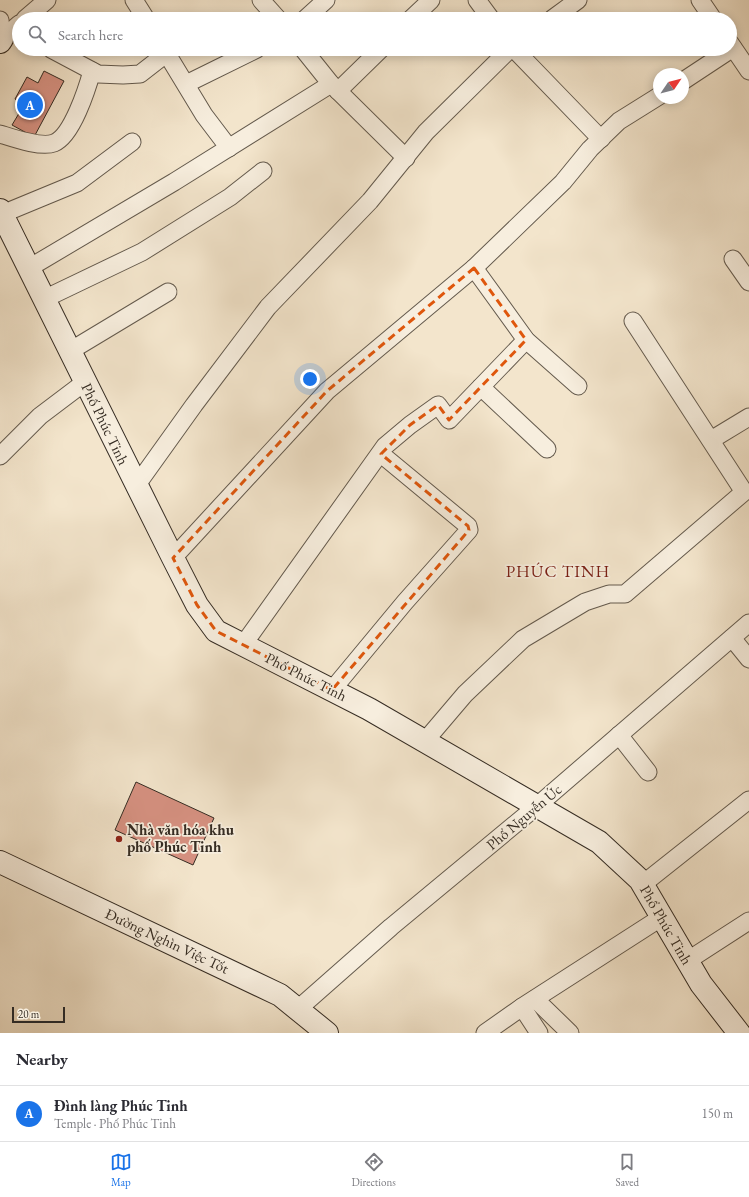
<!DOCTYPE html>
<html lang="en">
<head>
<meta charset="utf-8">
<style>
  body { margin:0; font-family:"EB Garamond",serif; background:#f7f7f7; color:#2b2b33 }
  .compass { position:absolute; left:653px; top:68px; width:36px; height:36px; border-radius:50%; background:#fff; box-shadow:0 2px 10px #0003; rotate:55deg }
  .scale { position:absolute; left:12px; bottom:10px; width:53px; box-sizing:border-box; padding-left:4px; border:2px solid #352c23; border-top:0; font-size:11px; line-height:14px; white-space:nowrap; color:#352c23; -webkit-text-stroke:3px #f7eede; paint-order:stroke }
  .you { position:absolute; left:310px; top:379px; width:14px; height:14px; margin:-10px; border:3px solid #fff; border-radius:50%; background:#1a73e8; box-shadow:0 0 0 6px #1a73e833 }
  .badge { display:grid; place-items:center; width:26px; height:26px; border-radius:50%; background:#1a73e8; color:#fff; font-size:13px; font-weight:700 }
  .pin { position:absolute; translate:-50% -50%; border:2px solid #fff; box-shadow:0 1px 4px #0006 }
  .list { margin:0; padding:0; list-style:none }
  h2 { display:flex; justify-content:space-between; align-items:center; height:52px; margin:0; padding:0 16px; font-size:17px }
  h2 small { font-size:13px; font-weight:400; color:#7c7c81 }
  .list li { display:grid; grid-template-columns:26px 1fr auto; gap:12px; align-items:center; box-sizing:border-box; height:56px; padding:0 16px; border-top:1px solid #e1e1e2 }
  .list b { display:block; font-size:15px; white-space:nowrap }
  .list p { margin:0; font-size:13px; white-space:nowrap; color:#7c7c81 }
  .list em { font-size:13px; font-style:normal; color:#7c7c81 }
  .icon { flex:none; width:22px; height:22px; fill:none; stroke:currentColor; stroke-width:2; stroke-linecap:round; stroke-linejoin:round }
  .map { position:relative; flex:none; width:749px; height:1033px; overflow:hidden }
  .search { position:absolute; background:#fff; box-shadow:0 2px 10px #0003; left:12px; right:12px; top:12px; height:44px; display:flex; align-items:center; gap:10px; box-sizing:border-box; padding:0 14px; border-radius:22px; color:#7c7c81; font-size:15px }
  .sheet { height:108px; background:#fff }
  nav { display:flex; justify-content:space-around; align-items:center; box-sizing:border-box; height:56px; border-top:1px solid #e1e1e2; background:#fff; font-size:11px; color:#7c7c81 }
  nav a { display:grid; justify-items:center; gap:2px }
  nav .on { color:#1a73e8 }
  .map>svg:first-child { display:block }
  .building { fill:#d69181; stroke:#352c23 }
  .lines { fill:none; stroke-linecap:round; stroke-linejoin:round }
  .street-casing { stroke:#645a4d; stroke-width:19 }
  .secondary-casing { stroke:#352c23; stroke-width:24 }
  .street { stroke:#f7eede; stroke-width:17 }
  .secondary { stroke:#f7eede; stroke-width:22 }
  .marked { fill:none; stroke:#df570d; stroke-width:3; stroke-dasharray:8 5; stroke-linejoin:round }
  .poi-dot { fill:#8f2418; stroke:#f7eede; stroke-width:1.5 }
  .labels { text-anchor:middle; stroke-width:3.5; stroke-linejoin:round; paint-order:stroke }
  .street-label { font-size:15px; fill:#352c23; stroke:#f7eede }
  .poi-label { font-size:15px; font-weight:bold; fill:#352c23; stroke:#f7eede; text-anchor:start }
  .quarter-label { font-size:17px; letter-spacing:1px; fill:#7a1f14; stroke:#f7eede }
</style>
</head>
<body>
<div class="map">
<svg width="749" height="1033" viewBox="0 0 749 1033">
  <rect width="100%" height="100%" fill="#f3e5cc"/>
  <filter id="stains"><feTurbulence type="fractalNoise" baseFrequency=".005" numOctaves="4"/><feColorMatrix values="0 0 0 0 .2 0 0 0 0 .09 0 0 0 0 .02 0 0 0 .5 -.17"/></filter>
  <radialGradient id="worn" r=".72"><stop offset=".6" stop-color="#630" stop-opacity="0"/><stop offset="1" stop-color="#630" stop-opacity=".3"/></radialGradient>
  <!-- building -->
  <g class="building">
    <path d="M44 71 64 81 34 137 12 125 24 105 15 99 27 77 38 83Z"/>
    <path d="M136 782 214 818 193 865 115 830Z"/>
  </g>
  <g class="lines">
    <defs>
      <g id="street">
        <path d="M134 0 146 19"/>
        <path d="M261 0 278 19"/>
        <path d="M477 0 491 19"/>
        <path d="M700 0 713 19"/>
        <path d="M25 19 47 0"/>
        <path d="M305 19 326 0"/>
        <path d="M411 19 431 0"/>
        <path d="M552 19 578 0"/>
        <path d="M0 20 2 39"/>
        <path d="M2 39 19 24"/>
        <path d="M730 43 749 71"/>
        <path d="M51 49 98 74 123 75 140 74 167 53"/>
        <path d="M164 49 204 115 229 148"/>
        <path d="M303 49 331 84 406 158"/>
        <path d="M514 49 601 139"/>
        <path d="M683 81 733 48"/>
        <path d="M186 84 257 49"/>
        <path d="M338 91 381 49"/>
        <path d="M0 134C13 138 41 148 54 143 72 136 87 89 92 71"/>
        <path d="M2 214 77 183 132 142"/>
        <path d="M733 259 749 282"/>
        <path d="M29 268 174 182 331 84"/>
        <path d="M474 268 526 340 578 386"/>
        <path d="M44 299 142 252 230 197 263 171"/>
        <path d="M70 351 168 292"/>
        <path d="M481 387 547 449"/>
        <path d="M711 440 749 417"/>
        <path d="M0 456 40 416 85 382"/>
        <path d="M136 486 194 405 268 307 370 201 426 132 510 49"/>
        <path d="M173 558 327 391 474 268 563 182 590 149 619 121 659 96"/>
        <path d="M732 638 749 659"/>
        <path d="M243 645 385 446 410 425 438 405 449 420 526 340"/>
        <path d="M332 690 405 602 469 530 468 526 381 454"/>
        <path d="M619 735 648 772"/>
        <path d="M425 741 465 694 523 639 585 602 609 594H625L744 492 633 321"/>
        <path d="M643 884 749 800"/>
        <path d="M687 961 749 921"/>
        <path d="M535 999 570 1033"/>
        <path d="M522 1007 662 917"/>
        <path d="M298 1009 391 927 537 806 749 623"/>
        <path d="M485 1033 522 1007 539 1033"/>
      </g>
      <g id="secondary">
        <path d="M0 42 2 39"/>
        <path d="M0 210 173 558 197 605 216 631 369 709 599 842 640 880 701 984 739 1033"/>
        <path d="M0 862 280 995 327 1033"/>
      </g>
    </defs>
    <!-- street casing -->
    <use href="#street" class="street-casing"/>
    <!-- secondary casing -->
    <use href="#secondary" class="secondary-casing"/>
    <!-- street -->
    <use href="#street" class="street"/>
    <!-- secondary -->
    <use href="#secondary" class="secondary"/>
  </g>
  <!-- marked area -->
  <path class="marked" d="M474 268 526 340 449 420 438 405 410 425 381 454 468 526 469 530 332 690 216 631 197 605 173 558 327 391Z"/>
  <!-- markers -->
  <circle class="poi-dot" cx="119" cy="839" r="4"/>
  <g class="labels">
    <!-- street labels -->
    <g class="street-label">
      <text transform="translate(105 424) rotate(64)" y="5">Phố Phúc Tinh</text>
      <text transform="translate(306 677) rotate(27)" y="5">Phố Phúc Tinh</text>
      <text transform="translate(524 817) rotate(-40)" y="5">Phố Nguyễn Úc</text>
      <text transform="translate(666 925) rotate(60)" y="5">Phố Phúc Tinh</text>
      <text transform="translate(167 941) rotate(25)" y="5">Đường Nghìn Việc Tốt</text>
    </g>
    <!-- poi labels -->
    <g class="poi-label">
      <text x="127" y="835">Nhà văn hóa khu<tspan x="127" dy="17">phố Phúc Tinh</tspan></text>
    </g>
    <!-- quarter labels -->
    <g class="quarter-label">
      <text x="558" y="577">PHÚC TINH</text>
    </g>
  </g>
  <rect width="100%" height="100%" filter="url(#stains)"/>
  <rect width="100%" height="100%" fill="url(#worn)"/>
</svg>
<svg class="compass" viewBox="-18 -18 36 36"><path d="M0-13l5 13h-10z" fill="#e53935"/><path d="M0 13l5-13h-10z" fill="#7c7c81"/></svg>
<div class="scale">20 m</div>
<div class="you"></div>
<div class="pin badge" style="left:30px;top:105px">A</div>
<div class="search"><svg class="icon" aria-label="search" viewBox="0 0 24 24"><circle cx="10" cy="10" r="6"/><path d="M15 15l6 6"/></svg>Search here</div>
</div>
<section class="sheet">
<h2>Nearby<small></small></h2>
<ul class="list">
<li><span class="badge">A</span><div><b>Đình làng Phúc Tinh</b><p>Temple · Phố Phúc Tinh</p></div><em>150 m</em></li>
</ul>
</section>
<nav>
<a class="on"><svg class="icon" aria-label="map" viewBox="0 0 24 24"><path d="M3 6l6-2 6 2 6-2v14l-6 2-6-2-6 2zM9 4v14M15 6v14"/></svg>Map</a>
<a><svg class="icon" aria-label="directions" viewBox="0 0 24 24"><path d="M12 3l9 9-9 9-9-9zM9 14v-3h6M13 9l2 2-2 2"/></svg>Directions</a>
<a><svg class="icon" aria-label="saved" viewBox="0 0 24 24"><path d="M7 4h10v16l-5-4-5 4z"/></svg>Saved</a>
</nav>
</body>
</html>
